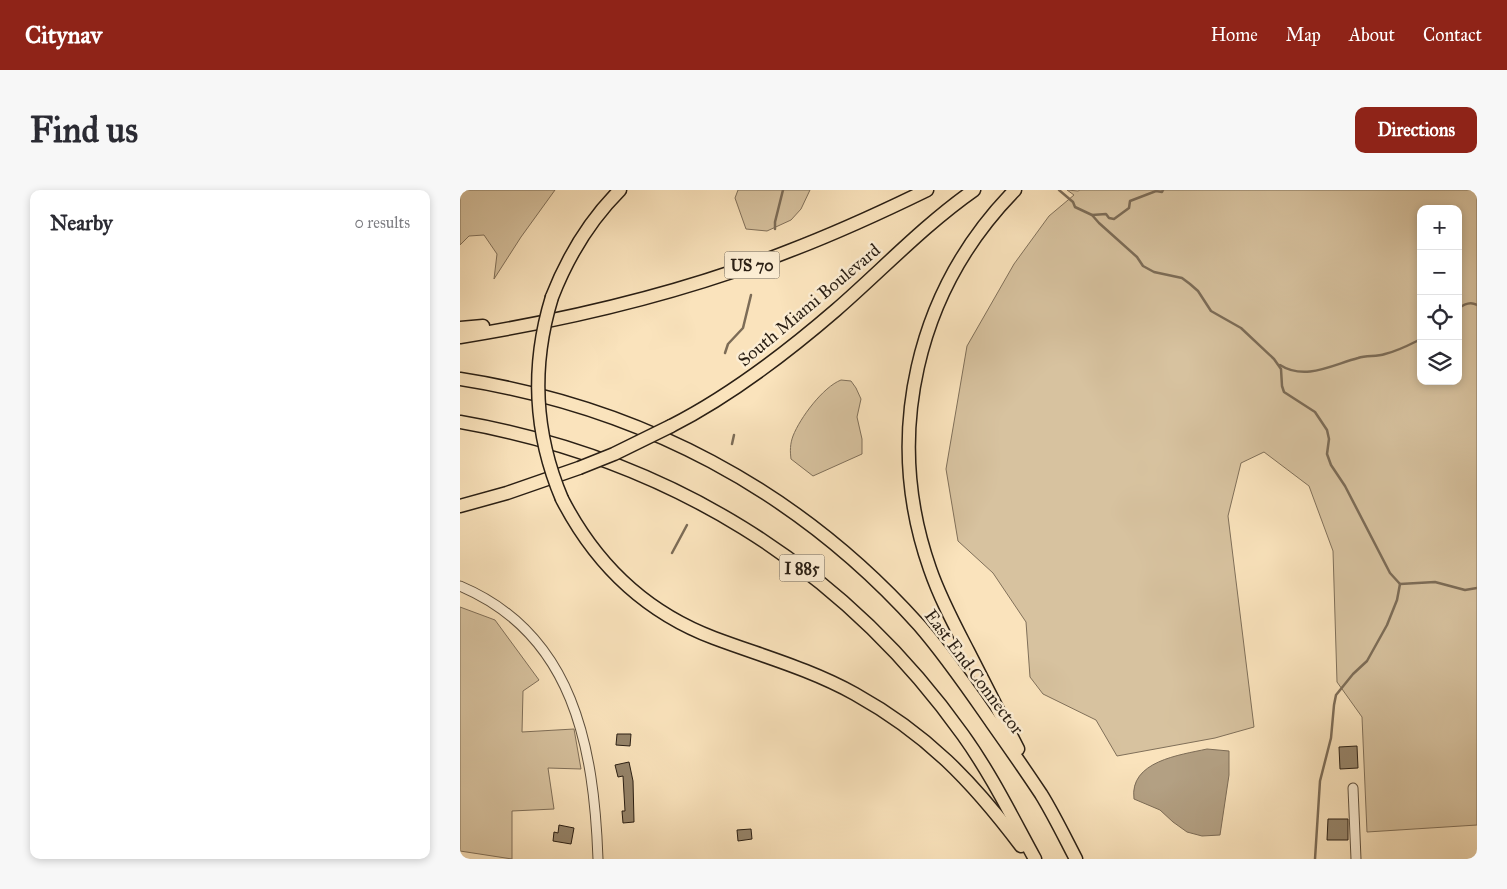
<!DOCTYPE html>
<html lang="en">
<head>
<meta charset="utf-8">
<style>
  body { margin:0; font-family:"IM FELL Great Primer",serif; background:#f7f7f7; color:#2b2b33 }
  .controls { position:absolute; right:15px; top:15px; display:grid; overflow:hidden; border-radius:10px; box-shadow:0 2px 8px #0003 }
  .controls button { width:45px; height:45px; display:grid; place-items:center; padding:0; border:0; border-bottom:1px solid #e1e1e2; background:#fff; color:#2b2b33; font:25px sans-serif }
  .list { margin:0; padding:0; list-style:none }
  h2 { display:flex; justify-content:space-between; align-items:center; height:65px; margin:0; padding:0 20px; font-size:21px }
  h2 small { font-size:16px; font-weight:400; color:#7c7c81 }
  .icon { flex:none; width:28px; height:28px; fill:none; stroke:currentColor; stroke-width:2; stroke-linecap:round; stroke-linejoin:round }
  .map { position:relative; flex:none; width:1017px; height:669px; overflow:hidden; border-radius:10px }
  header { display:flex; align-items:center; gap:30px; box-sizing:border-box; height:70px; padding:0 25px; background:#8f2418; color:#fff }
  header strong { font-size:24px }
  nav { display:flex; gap:28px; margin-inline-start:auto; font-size:18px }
  .intro { display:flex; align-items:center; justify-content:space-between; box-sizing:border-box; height:120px; padding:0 30px }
  h1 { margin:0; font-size:35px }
  .button { padding:12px 22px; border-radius:10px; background:#8f2418; color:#fff; font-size:18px; font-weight:700 }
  main { display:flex; gap:30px; padding:0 30px }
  aside { flex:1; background:#fff; border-radius:10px; box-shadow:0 2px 8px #0003 }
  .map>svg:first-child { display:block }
  .green { fill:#d7c29f; stroke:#80705a; fill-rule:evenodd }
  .water { fill:#b3a083; stroke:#7c6c57 }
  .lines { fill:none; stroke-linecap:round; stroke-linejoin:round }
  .stream { stroke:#7c6c57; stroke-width:2.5 }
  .building { fill:#96856b; stroke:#2a1f14 }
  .minor-casing { stroke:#5e503e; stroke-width:11 }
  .highway-casing { stroke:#2a1f14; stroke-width:15 }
  .minor { stroke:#fcedd3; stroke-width:9 }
  .highway { stroke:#fae3bc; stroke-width:12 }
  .highway-bridge-casing { stroke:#2a1f14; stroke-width:15; stroke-linecap:butt }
  .highway-bridge { stroke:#fae3bc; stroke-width:12 }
  .labels { text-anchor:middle; stroke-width:5; stroke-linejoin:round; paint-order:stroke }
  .shield { fill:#fcedd3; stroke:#695d4d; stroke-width:1 }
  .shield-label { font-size:16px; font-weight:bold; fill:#2a1f14 }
  .street-label { font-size:18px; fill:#2a1f14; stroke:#fcedd3 }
</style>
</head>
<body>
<header>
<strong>Citynav</strong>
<nav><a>Home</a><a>Map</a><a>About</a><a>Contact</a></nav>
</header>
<div class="intro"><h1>Find us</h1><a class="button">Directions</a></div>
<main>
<aside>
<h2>Nearby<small>0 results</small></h2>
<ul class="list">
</ul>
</aside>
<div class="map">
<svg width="1017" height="669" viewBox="0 0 1017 669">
  <rect width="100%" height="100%" fill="#fae3bc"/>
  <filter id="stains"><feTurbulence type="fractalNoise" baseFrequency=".004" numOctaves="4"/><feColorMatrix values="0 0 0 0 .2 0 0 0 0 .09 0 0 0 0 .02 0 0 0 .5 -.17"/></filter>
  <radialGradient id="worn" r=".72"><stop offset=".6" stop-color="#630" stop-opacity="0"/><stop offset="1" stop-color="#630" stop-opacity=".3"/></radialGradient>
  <!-- green -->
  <g class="green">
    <path d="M0 0H95L61 47 34 89 37 64 24 45 9 46 0 55Z"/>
    <path d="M278 0H350L341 19 331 30 307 41 286 39 275 8Z"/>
    <path d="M607 0 618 1 620 0H1017V635L907 642 902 527 877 492 873 361 849 296 804 262 781 273 768 326 794 537 755 548 657 566 636 530 583 504 570 487 566 432 533 383 498 351 486 279 507 156 554 74 589 26 614 5ZM961 19H998V191H961Z"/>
    <path d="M381 190 391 191 396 198 401 209 397 227 402 249V264L353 286 331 269C330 261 330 254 333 246 340 228 363 197 381 190Z"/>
    <path d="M0 417 35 430 79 490 63 501 62 542 114 539 121 579 88 578 94 619 52 621V669L0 661Z"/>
  </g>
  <!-- water -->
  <path class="water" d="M747 559 769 561V585L760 645 742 646 727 642 713 632 700 620 674 609C669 571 720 565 747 559Z"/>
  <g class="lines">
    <!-- stream -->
    <g class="stream">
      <path d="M599 0 613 12 615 17 632 25 639 33 677 67 683 76 694 82 722 88 730 94 738 101 751 121 781 138 814 169 821 179 822 196 824 202 855 222 867 240 869 249 867 264 871 275 885 296 930 383 940 394 975 392 1005 400 1017 398"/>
      <path d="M632 25 646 24 649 28 654 29 669 18 670 11 696 1 702 2 703 0"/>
      <path d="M315 39V32L323 0"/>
      <path d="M998 119C1004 114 1010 111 1017 115"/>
      <path d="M265 163 268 154 283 138 291 105"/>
      <path d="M820 175C845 191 872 175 898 168 907 165 916 167 925 164 938 161 949 155 961 149"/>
      <path d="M272 254 274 245"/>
      <path d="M212 363 227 335"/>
      <path d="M855 669 860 591 871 548 874 515 876 505 893 484 907 471 927 435 937 410 940 394"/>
    </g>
  </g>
  <!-- building -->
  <g class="building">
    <path d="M157 544H171L170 556 156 555Z"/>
    <path d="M897 556 898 578 880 579 879 557Z"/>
    <path d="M169 572 173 591 174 632 163 633 162 621H165L163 586 158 587 155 575Z"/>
    <path d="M868 629H888V650H867Z"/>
    <path d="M99 635 114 638 111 654 93 651 94 642 98 643Z"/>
    <path d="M291 639 292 649 278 651 277 640Z"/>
  </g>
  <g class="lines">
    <defs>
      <g id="minor">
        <path d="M0 396C114 444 134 558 138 669"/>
        <path d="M893 598 896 669"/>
      </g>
      <g id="highway">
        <path d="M555 0C456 101 423 245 470 379 480 408 494 434 508 461 525 494 542 527 558 559"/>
        <path d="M92 107C108 66 129 31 160 0"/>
        <path d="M0 138 23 136"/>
        <path d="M0 147C112 129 223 103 329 61 376 43 422 22 467 0"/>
        <path d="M0 189C180 217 337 299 459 435 486 466 509 500 532 533 549 557 565 580 581 604 594 625 605 648 616 669"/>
        <path d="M0 232C206 268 381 374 503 545 531 584 552 627 575 669"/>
        <path d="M211 236C270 206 325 164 376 120 422 80 464 35 514 0"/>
        <path d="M102 309C136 375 185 422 254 448 302 466 350 479 395 504 467 544 512 591 561 656"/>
        <path d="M0 316 47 303 119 278"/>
      </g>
    </defs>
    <!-- minor casing -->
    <use href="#minor" class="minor-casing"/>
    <!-- highway casing -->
    <use href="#highway" class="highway-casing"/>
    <!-- minor -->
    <use href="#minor" class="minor"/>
    <!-- highway -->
    <use href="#highway" class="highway"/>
    <defs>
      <g id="highway-bridge">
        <path d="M92 107C71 175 74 243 102 309"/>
        <path d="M119 278 154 264 211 236"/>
      </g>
    </defs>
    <!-- highway-bridge casing -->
    <use href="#highway-bridge" class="highway-bridge-casing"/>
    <!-- highway-bridge -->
    <use href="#highway-bridge" class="highway-bridge"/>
  </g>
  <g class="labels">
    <!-- shield labels -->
    <g class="shield">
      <rect x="264.5" y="61.5" width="55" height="27" rx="4"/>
      <rect x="319.5" y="364.5" width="45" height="27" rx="4"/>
    </g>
    <g class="shield-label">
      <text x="292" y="81">US 70</text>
      <text x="342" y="384">I 885</text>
    </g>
    <!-- street labels -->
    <g class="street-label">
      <text transform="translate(349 115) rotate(-40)" y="6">South Miami Boulevard</text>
      <text transform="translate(514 482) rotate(53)" y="6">East End Connector</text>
    </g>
  </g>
  <rect width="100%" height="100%" filter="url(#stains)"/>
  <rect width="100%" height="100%" fill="url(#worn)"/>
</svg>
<div class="controls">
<button>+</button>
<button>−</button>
<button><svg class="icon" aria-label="locate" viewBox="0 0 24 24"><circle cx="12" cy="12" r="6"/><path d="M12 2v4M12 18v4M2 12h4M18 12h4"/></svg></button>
<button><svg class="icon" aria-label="layers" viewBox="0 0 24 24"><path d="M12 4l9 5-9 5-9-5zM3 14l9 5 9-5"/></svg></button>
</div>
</div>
</main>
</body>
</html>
